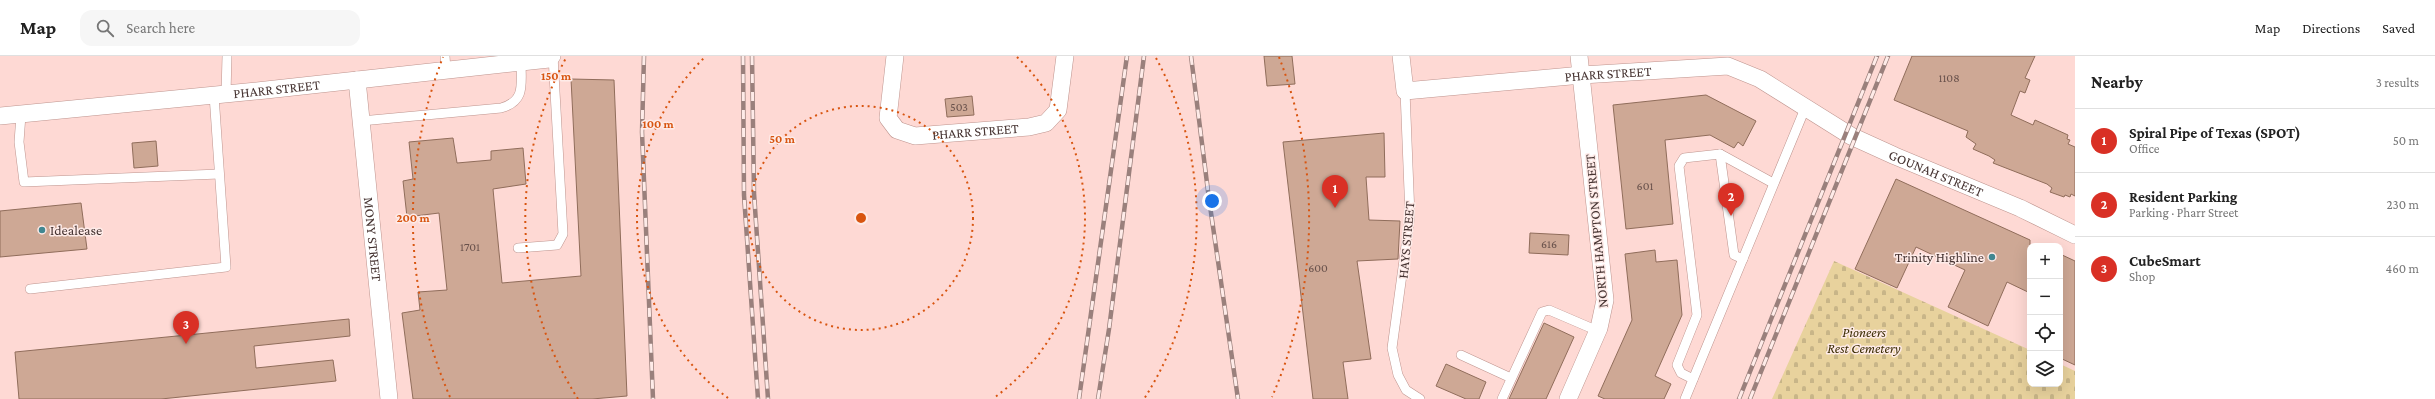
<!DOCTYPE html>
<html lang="en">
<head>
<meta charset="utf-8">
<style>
  body { margin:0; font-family:"Crimson Pro",serif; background:#f6f6f6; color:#222 }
  .controls { position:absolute; right:12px; bottom:12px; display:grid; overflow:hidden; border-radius:8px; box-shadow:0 4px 16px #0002 }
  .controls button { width:36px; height:36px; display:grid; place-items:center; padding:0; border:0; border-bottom:1px solid #e0e0e0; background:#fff; color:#222; font:20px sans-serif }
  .you { position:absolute; left:1212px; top:145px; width:14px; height:14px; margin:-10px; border:3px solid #fff; border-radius:50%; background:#1a73e8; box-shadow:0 0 0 6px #1a73e833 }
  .badge { display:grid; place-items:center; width:26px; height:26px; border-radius:50%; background:#d93025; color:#fff; font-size:13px; font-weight:700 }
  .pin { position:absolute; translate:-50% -33px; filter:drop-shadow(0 1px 2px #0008) }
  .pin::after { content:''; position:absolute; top:21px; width:14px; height:12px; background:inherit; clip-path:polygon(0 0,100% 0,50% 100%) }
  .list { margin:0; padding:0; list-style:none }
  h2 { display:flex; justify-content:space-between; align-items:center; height:52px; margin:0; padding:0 16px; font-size:17px }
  h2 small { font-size:13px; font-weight:400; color:#767676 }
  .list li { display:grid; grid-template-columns:26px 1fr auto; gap:12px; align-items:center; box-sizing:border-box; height:64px; padding:0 16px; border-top:1px solid #e0e0e0 }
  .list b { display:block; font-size:15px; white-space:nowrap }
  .list p { margin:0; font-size:13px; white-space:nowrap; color:#767676 }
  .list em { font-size:13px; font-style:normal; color:#767676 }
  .icon { flex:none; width:22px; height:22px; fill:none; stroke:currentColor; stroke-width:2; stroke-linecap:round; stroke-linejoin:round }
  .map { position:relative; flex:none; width:2075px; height:343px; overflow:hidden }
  header { display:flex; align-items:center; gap:24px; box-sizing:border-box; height:56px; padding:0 20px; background:#fff; border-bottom:1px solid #e0e0e0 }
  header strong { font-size:19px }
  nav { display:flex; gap:22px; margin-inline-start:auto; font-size:14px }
  .search { width:280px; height:36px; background:#f6f6f6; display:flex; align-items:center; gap:10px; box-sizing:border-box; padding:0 14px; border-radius:12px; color:#767676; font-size:15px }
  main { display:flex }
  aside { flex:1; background:#fff }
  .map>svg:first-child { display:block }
  .cemetery { fill:url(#cemetery-stones) }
  .building { fill:#cea895; stroke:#906d5b }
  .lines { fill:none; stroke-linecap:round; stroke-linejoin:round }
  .lane-casing { stroke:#be948e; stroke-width:10 }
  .street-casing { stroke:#be948e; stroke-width:18 }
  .lane { stroke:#fff; stroke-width:9 }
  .street { stroke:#fff; stroke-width:17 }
  .rail-casing { stroke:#9a807c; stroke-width:4.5 }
  .rail { stroke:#feebe8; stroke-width:3; stroke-dasharray:9; stroke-linecap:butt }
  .ring { fill:none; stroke:#d85510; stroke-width:2; stroke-dasharray:2 4 }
  .poi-dot { fill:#418791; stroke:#feebe8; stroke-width:1.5 }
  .labels { text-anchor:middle; stroke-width:3; stroke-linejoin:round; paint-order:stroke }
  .number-label { font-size:12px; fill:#68514b }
  .street-label { font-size:14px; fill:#463432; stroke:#feebe8 }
  .poi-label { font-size:14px; fill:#463432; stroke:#feebe8; text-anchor:start }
  .park-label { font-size:14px; font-style:italic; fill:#3b2c02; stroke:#feebe8 }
  .centre { fill:#d85510; stroke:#feebe8; stroke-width:2 }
  .ring-label { font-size:12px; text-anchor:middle; font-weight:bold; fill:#d85510; stroke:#feebe8; stroke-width:3; stroke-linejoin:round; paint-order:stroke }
</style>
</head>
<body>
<header>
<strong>Map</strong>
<div class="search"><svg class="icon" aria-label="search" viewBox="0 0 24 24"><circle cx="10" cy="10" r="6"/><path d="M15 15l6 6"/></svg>Search here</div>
<nav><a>Map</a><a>Directions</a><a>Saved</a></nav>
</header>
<main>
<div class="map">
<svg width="2075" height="343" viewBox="0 0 2075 343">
  <defs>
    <pattern id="cemetery-stones" width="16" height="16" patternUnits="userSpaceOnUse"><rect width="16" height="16" fill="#e8d29d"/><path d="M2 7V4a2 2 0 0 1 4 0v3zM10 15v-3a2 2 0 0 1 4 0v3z" fill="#c8b588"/></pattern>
  </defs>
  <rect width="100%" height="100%" fill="#fed9d4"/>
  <!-- cemetery -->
  <path class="cemetery" d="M1834 205 2030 294V328H2060V308L2075 315V343H1772Z"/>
  <!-- building -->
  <g class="building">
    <path d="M1264 0H1292L1295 28 1267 30Z"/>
    <path d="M1912 0H2035L2025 22 2030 24 2025 37 2020 35 2011 59 2033 69 2035 64 2068 79 2067 83 2070 84 2068 88 2075 91V140L2071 138 2070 141 2065 139 2064 141 2050 136 2052 132 2047 128 1993 107 1995 104 1989 100 1973 93 1976 88 1966 81 1968 75 1894 44Z"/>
    <path d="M571 23 614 24 627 340 592 343H413L402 257 420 254 418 236 447 234 439 157 407 161 403 125 413 123 409 86 453 82 457 107 491 104V95L523 92 526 128 493 133 502 227 581 220Z"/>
    <path d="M1706 39 1756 65 1743 90 1738 86 1734 92 1710 79 1665 84 1673 168 1626 173 1613 49Z"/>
    <path d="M972 40 974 59 947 61 945 43Z"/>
    <path d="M1384 77 1385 121H1366L1369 164 1400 165 1398 203 1357 205 1371 303 1343 306 1348 343H1313L1283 86Z"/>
    <path d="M156 85 158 110 134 112 132 87Z"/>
    <path d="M1896 123 2030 184V237L2007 226 1988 270 1948 251 1965 214 1916 191 1897 232 1855 213Z"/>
    <path d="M81 147 87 193 0 201V155Z"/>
    <path d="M1530 177 1569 179 1568 199 1529 197Z"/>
    <path d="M1655 194 1656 206 1677 204 1682 259 1655 320 1671 328 1664 343H1605L1598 340 1632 264 1625 198Z"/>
    <path d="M2060 198 2075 205V309L2060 302Z"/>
    <path d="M349 263 350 280 254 290 256 312 333 304 336 325 161 343H19L15 296Z"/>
    <path d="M1544 267 1574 281 1546 343H1509Z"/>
    <path d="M1446 308 1486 326 1479 343H1466L1436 330Z"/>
  </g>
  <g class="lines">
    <defs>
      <g id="lane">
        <path d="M445 0 446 14"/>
        <path d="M1405 35 1410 160 1392 292 1398 319 1406 334 1420 343"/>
        <path d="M226 38 227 0"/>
        <path d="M21 59 19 86 24 126 219 118"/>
        <path d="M361 65 501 52C526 45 521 28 521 6"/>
        <path d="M1720 98 1734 199 1743 203"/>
        <path d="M518 192 557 189 563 178 553 0"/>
        <path d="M30 233 226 211 214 39"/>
        <path d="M1461 299 1511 322"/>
        <path d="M1693 323 1681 317 1677 309 1697 259 1679 110 1684 102 1720 98 1773 127"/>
        <path d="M1502 343 1542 256 1549 254 1598 275"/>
        <path d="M1685 343 1806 50"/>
      </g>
      <g id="street">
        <path id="s1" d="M895 0 888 62 897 74 915 80 1029 71 1046 67 1058 54 1065 0"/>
        <path id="s2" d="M1401 0 1405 35 1582 19 1728 10 1760 23 1851 80 1895 100 2020 152 2075 179"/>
        <path id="s3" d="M357 24 389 343"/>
        <path id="s4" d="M0 60 266 34 549 3 552 0"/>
        <path d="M1568 343 1599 272 1605 244 1579 0"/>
      </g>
    </defs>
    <!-- lane casing -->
    <use href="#lane" class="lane-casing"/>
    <!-- street casing -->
    <use href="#street" class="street-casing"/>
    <!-- lane -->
    <use href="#lane" class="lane"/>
    <!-- street -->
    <use href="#street" class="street"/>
    <defs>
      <g id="rail">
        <path d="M644 0 642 76 653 343"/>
        <path d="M743 0 744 139 758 343"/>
        <path d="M752 0 754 137 768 343"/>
        <path d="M1191 0 1209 143 1238 343"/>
        <path d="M1079 343 1127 0"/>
        <path d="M1098 343 1109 273 1144 0"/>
        <path d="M1739 343 1877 0"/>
        <path d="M1750 343 1888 0"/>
      </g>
    </defs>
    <!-- rail casing -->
    <use href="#rail" class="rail-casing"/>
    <!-- rail -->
    <use href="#rail" class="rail"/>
  </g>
  <!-- distance rings -->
  <g class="ring">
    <circle cx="861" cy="162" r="112"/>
    <path d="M728 342A224 224 0 0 1 705 1M1017 1A224 224 0 0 1 994 342"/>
    <path d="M578 343A336 336 0 0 1 566 2M1156 2A336 336 0 0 1 1144 343"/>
    <path d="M450 341A448 448 0 0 1 443 1M1279 1A448 448 0 0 1 1272 341"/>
  </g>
  <!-- markers -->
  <g class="poi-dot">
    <circle cx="42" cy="174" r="4"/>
    <circle cx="1992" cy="201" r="4"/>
  </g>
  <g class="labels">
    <!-- number labels -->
    <g class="number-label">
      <text x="1949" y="26">1108</text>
      <text x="959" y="55">503</text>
      <text x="1645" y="134">601</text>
      <text x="1549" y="192">616</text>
      <text x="470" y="195">1701</text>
      <text x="1318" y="216">600</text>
    </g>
    <!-- street labels -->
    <g class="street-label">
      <text dy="5" stroke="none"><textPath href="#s2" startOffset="239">PHARR STREET</textPath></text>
      <text dy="5" stroke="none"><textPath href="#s4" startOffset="278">PHARR STREET</textPath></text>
      <text dy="5" stroke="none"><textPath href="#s1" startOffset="157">PHARR STREET</textPath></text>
      <text dy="5" stroke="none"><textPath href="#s2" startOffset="594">GOUNAH STREET</textPath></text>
      <text transform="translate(1596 175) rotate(-95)" y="5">NORTH HAMPTON STREET</text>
      <text dy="5" stroke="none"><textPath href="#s3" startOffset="160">MONY STREET</textPath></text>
      <text transform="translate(1406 184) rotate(-85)" y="5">HAYS STREET</text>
    </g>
    <!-- poi labels -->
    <g class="poi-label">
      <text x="50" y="179">Idealease</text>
      <text x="1984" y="206" text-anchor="end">Trinity Highline</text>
    </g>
    <!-- park labels -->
    <g class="park-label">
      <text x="1864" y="281">Pioneers<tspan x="1864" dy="16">Rest Cemetery</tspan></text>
    </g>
  </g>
  <circle cx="861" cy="162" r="6" class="centre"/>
  <g class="ring-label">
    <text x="556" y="24">150 m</text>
    <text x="658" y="72">100 m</text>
    <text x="782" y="87">50 m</text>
    <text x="413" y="166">200 m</text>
  </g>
</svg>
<div class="controls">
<button>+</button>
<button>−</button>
<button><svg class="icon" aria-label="locate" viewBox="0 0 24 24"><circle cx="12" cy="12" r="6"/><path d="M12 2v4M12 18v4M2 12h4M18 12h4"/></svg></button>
<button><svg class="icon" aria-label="layers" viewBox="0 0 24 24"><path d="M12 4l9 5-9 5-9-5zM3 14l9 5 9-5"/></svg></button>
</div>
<div class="you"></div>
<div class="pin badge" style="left:1335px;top:152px">1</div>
<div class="pin badge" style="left:1731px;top:160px">2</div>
<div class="pin badge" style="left:186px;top:288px">3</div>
</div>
<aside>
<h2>Nearby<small>3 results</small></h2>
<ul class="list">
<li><span class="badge">1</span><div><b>Spiral Pipe of Texas (SPOT)</b><p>Office</p></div><em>50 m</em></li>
<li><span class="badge">2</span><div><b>Resident Parking</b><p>Parking · Pharr Street</p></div><em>230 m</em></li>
<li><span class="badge">3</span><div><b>CubeSmart</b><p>Shop</p></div><em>460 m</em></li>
</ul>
</aside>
</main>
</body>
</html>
